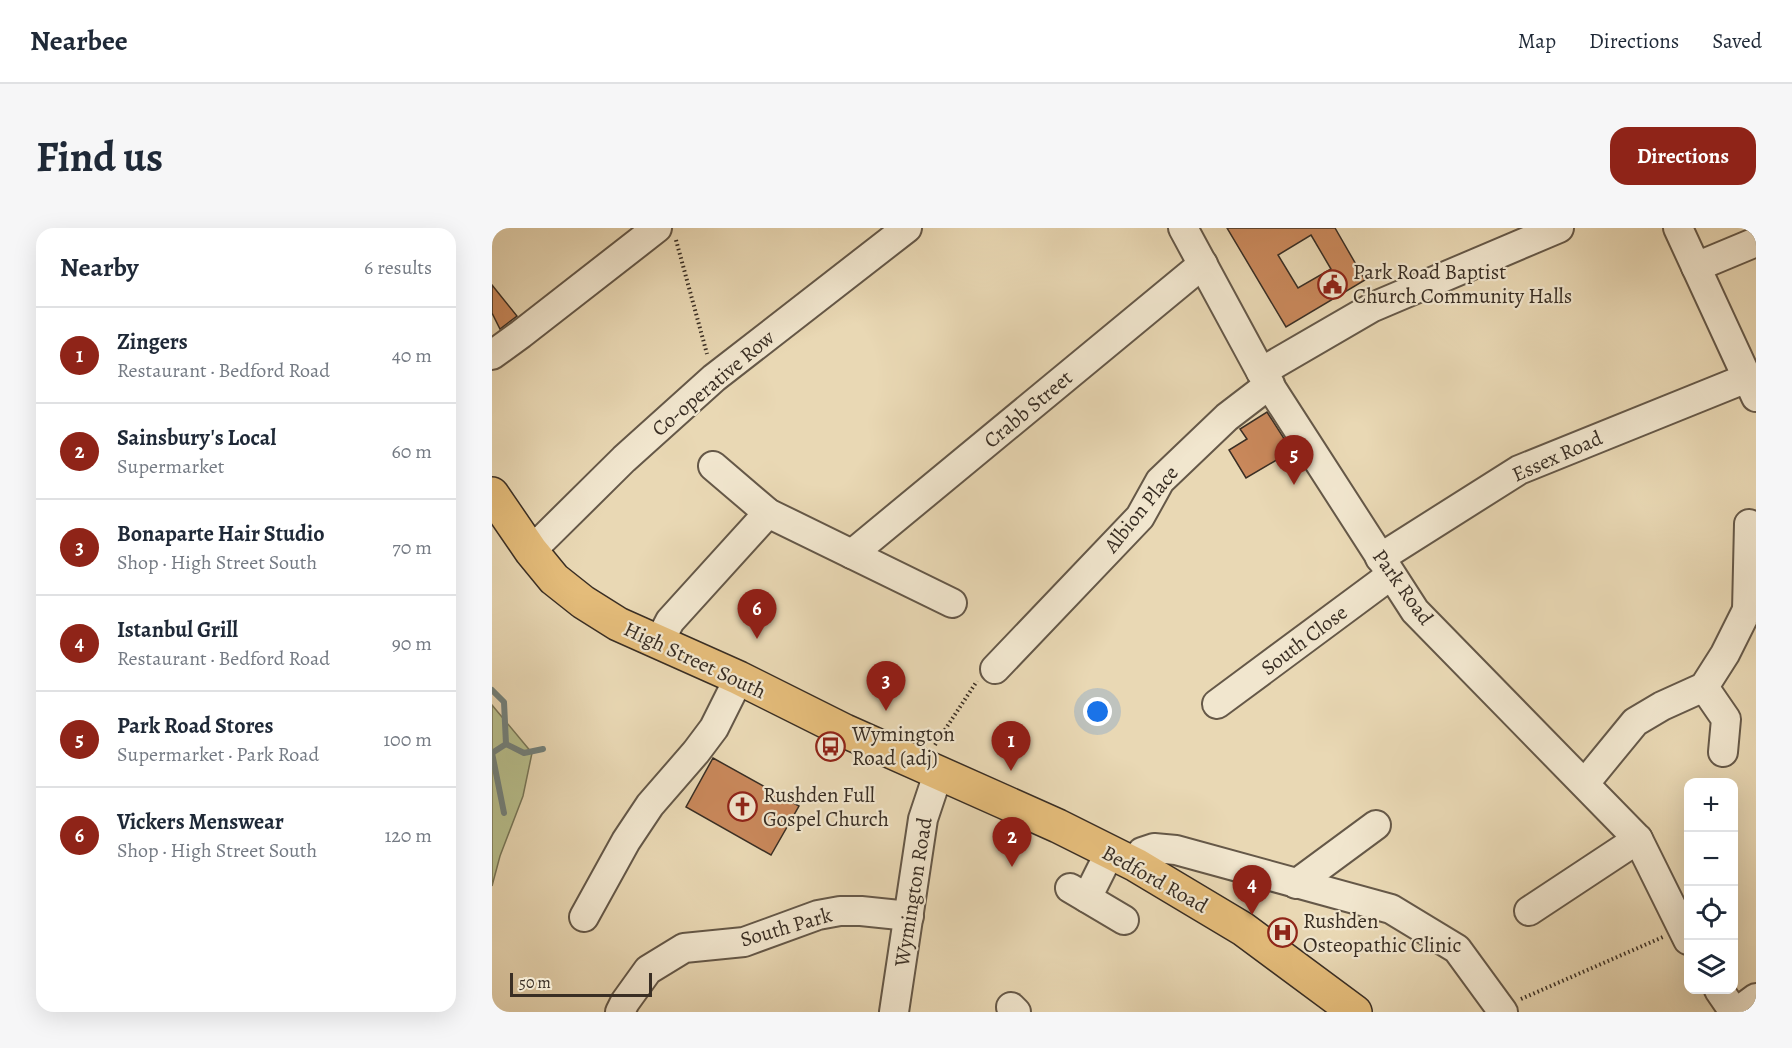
<!DOCTYPE html>
<html lang="en">
<head>
<meta charset="utf-8">
<style>
  body { margin:0; font-family:Alegreya,serif; background:#f6f6f7; color:#1f2937 }
  .controls { position:absolute; right:18px; bottom:18px; display:grid; overflow:hidden; border-radius:12px; box-shadow:0 6px 24px #0002 }
  .controls button { width:54px; height:54px; display:grid; place-items:center; padding:0; border:0; border-bottom:2px solid #e0e1e3; background:#fff; color:#1f2937; font:30px sans-serif }
  .scale { position:absolute; left:18px; bottom:15px; width:142px; box-sizing:border-box; padding-left:6px; border:3px solid #392e24; border-top:0; font-size:16px; line-height:21px; white-space:nowrap; color:#392e24; -webkit-text-stroke:4px #f1e6ce; paint-order:stroke }
  .you { position:absolute; left:606px; top:484px; width:21px; height:21px; margin:-15px; border:4px solid #fff; border-radius:50%; background:#1a73e8; box-shadow:0 0 0 9px #1a73e833 }
  .badge { display:grid; place-items:center; width:39px; height:39px; border-radius:50%; background:#8f2418; color:#fff; font-size:20px; font-weight:700 }
  .pin { position:absolute; translate:-50% -50px; filter:drop-shadow(0 2px 3px #0008) }
  .pin::after { content:''; position:absolute; top:32px; width:21px; height:18px; background:inherit; clip-path:polygon(0 0,100% 0,50% 100%) }
  .list { margin:0; padding:0; list-style:none }
  h2 { display:flex; justify-content:space-between; align-items:center; height:78px; margin:0; padding:0 24px; font-size:26px }
  h2 small { font-size:20px; font-weight:400; color:#747a83 }
  .list li { display:grid; grid-template-columns:39px 1fr auto; gap:18px; align-items:center; box-sizing:border-box; height:96px; padding:0 24px; border-top:2px solid #e0e1e3 }
  .list b { display:block; font-size:22px; white-space:nowrap }
  .list p { margin:0; font-size:20px; white-space:nowrap; color:#747a83 }
  .list em { font-size:20px; font-style:normal; color:#747a83 }
  .icon { flex:none; width:33px; height:33px; fill:none; stroke:currentColor; stroke-width:2; stroke-linecap:round; stroke-linejoin:round }
  .map { position:relative; flex:none; width:1264px; height:784px; overflow:hidden; border-radius:18px }
  header { display:flex; align-items:center; gap:36px; box-sizing:border-box; height:84px; padding:0 30px; background:#fff; border-bottom:2px solid #e0e1e3 }
  header strong { font-size:28px }
  nav { display:flex; gap:33px; margin-inline-start:auto; font-size:21px }
  .intro { display:flex; align-items:center; justify-content:space-between; box-sizing:border-box; height:144px; padding:0 36px }
  h1 { margin:0; font-size:42px }
  .button { padding:15px 27px; border-radius:18px; background:#8f2418; color:#fff; font-size:21px; font-weight:700 }
  main { display:flex; gap:36px; padding:0 36px }
  aside { flex:1; background:#fff; border-radius:18px; box-shadow:0 6px 24px #0002 }
  .map>svg:first-child { display:block }
  .green { fill:#b7be8c; stroke:#787658; stroke-width:1.5 }
  .lines { fill:none; stroke-linecap:round; stroke-linejoin:round }
  .stream { stroke:#73817c; stroke-width:6 }
  .building { fill:#c9885b; stroke:#392e24; stroke-width:1.5; fill-rule:evenodd }
  .minor-casing { stroke:#655848; stroke-width:32 }
  .major-casing { stroke:#392e24; stroke-width:36 }
  .path { stroke:#392e24; stroke-width:4; stroke-dasharray:1.5 3; stroke-linecap:butt }
  .minor { stroke:#f1e6ce; stroke-width:28 }
  .major { stroke:#e4bc7a; stroke-width:33 }
  .labels { text-anchor:middle; stroke-width:4.5; stroke-linejoin:round; paint-order:stroke }
  .poi-label { font-size:21px; fill:#392e24; stroke:#f1e6ce; text-anchor:start }
  .street-label { font-size:21px; fill:#392e24; stroke:#f1e6ce }
</style>
</head>
<body>
<header>
<strong>Nearbee</strong>
<nav><a>Map</a><a>Directions</a><a>Saved</a></nav>
</header>
<div class="intro"><h1>Find us</h1><a class="button">Directions</a></div>
<main>
<aside>
<h2>Nearby<small>6 results</small></h2>
<ul class="list">
<li><span class="badge">1</span><div><b>Zingers</b><p>Restaurant · Bedford Road</p></div><em>40 m</em></li>
<li><span class="badge">2</span><div><b>Sainsbury's Local</b><p>Supermarket</p></div><em>60 m</em></li>
<li><span class="badge">3</span><div><b>Bonaparte Hair Studio</b><p>Shop · High Street South</p></div><em>70 m</em></li>
<li><span class="badge">4</span><div><b>Istanbul Grill</b><p>Restaurant · Bedford Road</p></div><em>90 m</em></li>
<li><span class="badge">5</span><div><b>Park Road Stores</b><p>Supermarket · Park Road</p></div><em>100 m</em></li>
<li><span class="badge">6</span><div><b>Vickers Menswear</b><p>Shop · High Street South</p></div><em>120 m</em></li>
</ul>
</aside>
<div class="map">
<svg width="1264" height="784" viewBox="0 0 1264 784">
  <rect width="100%" height="100%" fill="#e9d8b4"/>
  <filter id="stains"><feTurbulence type="fractalNoise" baseFrequency=".00333" numOctaves="4"/><feColorMatrix values="0 0 0 0 .2 0 0 0 0 .09 0 0 0 0 .02 0 0 0 .5 -.17"/></filter>
  <radialGradient id="worn" r=".72"><stop offset=".6" stop-color="#630" stop-opacity="0"/><stop offset="1" stop-color="#630" stop-opacity=".3"/></radialGradient>
  <!-- green -->
  <path class="green" d="M0 477 40 525 31 568 8 628 0 658Z"/>
  <g class="lines">
    <!-- stream -->
    <g class="stream">
      <path d="M0 462 12 474 14 516 0 525"/>
      <path d="M14 516 32 525 51 521"/>
      <path d="M0 525 12 585"/>
    </g>
  </g>
  <!-- building -->
  <g class="building">
    <path d="M735 0H843L873 52 794 99ZM819 7 839 41 806 60 786 27Z"/>
    <path d="M0 57 25 88 8 101 0 85Z"/>
    <path d="M775 184 800 223 754 250 737 222 755 211 748 201Z"/>
    <path d="M221 530 307 578 279 627 194 579Z"/>
  </g>
  <g class="lines">
    <defs>
      <g id="minor">
        <path d="M691 0 769 144 923 383 1146 611 1196 712"/>
        <path d="M1186 0 1264 169"/>
        <path d="M1204 39 1264 14"/>
        <path d="M0 127 29 106 165 0"/>
        <path d="M769 144 881 79 1067 0"/>
        <path d="M221 238 276 285 460 375"/>
        <path d="M39 323 132 231 222 150 415 0"/>
        <path d="M360 326 711 36"/>
        <path d="M888 330 1027 242 1255 150"/>
        <path d="M1255 382 1257 296"/>
        <path d="M167 414 178 393 276 285"/>
        <path d="M503 441 648 289 668 253 735 189 778 156"/>
        <path d="M1212 459 1234 491 1231 524"/>
        <path d="M725 476 899 347"/>
        <path d="M1093 555 1143 494 1170 478 1212 459 1233 426 1255 382 1264 380"/>
        <path d="M644 637 650 624 662 620 684 622 899 681 965 721 1011 784"/>
        <path d="M804 656 884 597"/>
        <path d="M578 660 632 692"/>
        <path d="M595 670 618 624"/>
        <path d="M1037 683 1146 611"/>
        <path d="M92 689 134 613 158 577 204 524 222 500 247 450"/>
        <path d="M1227 762 1242 784"/>
        <path d="M519 779 524 784"/>
        <path d="M128 784 133 774 156 742 192 720 252 714 326 687 348 683H369L417 688"/>
        <path d="M402 784 431 591 446 546"/>
        <path d="M1245 784 1264 770"/>
      </g>
      <path id="major" d="M0 266 39 323 62 351 91 374 126 396 247 450 353 503 566 598 644 637 751 701 863 784"/>
    </defs>
    <!-- minor casing -->
    <use href="#minor" class="minor-casing"/>
    <!-- major casing -->
    <use href="#major" class="major-casing"/>
    <!-- path -->
    <g class="path">
      <path d="M184 12 215 126"/>
      <path d="M443 517 485 453"/>
      <path d="M1029 771 1171 709"/>
    </g>
    <!-- minor -->
    <use href="#minor" class="minor"/>
    <!-- major -->
    <use href="#major" class="major"/>
  </g>
  <!-- icons -->
  <defs>
    <symbol id="civic-ring" viewBox="-11 -11 22 22"><circle r="9.5" fill="#f1e6ce" stroke="#8f2418" stroke-width="1.5"/><path d="M-.6-6.5H3V-4.5H.6V-3L4-1V1h2V6H-6V1h2V-1L-.6-3ZM-1.2 2.5V6h2.4V2.5Z" fill="#8f2418"/></symbol>
    <symbol id="bus-ring" viewBox="-11 -11 22 22"><circle r="9.5" fill="#f1e6ce" stroke="#8f2418" stroke-width="1.5"/><path d="M-5-6H5V4H4V6H2V4H-2V6H-4V4H-5ZM-3.5-4V0h7V-4ZM-3.5 1.2v1.5H-2V1.2ZM2 1.2v1.5H3.5V1.2Z" fill="#8f2418"/></symbol>
    <symbol id="church-ring" viewBox="-11 -11 22 22"><circle r="9.5" fill="#f1e6ce" stroke="#8f2418" stroke-width="1.5"/><path d="M-1.2-6h2.4v3.5h3.3v2.4h-3.3V6h-2.4V-.1h-3.3v-2.4h3.3Z" fill="#8f2418"/></symbol>
    <symbol id="hospital-ring" viewBox="-11 -11 22 22"><circle r="9.5" fill="#f1e6ce" stroke="#8f2418" stroke-width="1.5"/><path d="M-5-5h3v3.5h4V-5h3V5h-3V1.5h-4V5h-3Z" fill="#8f2418"/></symbol>
  </defs>
  <g fill-rule="evenodd">
    <use href="#civic-ring" x="824" y="40" width="33" height="33"/>
    <use href="#bus-ring" x="322" y="502" width="33" height="33"/>
    <use href="#church-ring" x="234" y="562" width="33" height="33"/>
    <use href="#hospital-ring" x="774" y="688" width="33" height="33"/>
  </g>
  <g class="labels">
    <!-- poi labels -->
    <g class="poi-label">
      <text x="861" y="51">Park Road Baptist<tspan x="861" dy="24">Church Community Halls</tspan></text>
      <text x="360" y="513">Wymington<tspan x="360" dy="24">Road (adj)</tspan></text>
      <text x="271" y="574">Rushden Full<tspan x="271" dy="24">Gospel Church</tspan></text>
      <text x="811" y="700">Rushden<tspan x="811" dy="24">Osteopathic Clinic</tspan></text>
    </g>
    <!-- street labels -->
    <g class="street-label">
      <text transform="translate(221 155) rotate(-40)" y="7">Co-operative Row</text>
      <text transform="translate(536 181) rotate(-40)" y="7">Crabb Street</text>
      <text transform="translate(1065 228) rotate(-24)" y="7">Essex Road</text>
      <text transform="translate(649 281) rotate(-51)" y="7">Albion Place</text>
      <text transform="translate(911 359) rotate(54)" y="7">Park Road</text>
      <text transform="translate(812 412) rotate(-37)" y="7">South Close</text>
      <text transform="translate(203 432) rotate(25)" y="7">High Street South</text>
      <text transform="translate(663 651) rotate(29)" y="7">Bedford Road</text>
      <text transform="translate(421 664) rotate(-81)" y="7">Wymington Road</text>
      <text transform="translate(294 699) rotate(-16)" y="7">South Park</text>
    </g>
  </g>
  <rect width="100%" height="100%" filter="url(#stains)"/>
  <rect width="100%" height="100%" fill="url(#worn)"/>
</svg>
<div class="controls">
<button>+</button>
<button>−</button>
<button><svg class="icon" aria-label="locate" viewBox="0 0 24 24"><circle cx="12" cy="12" r="6"/><path d="M12 2v4M12 18v4M2 12h4M18 12h4"/></svg></button>
<button><svg class="icon" aria-label="layers" viewBox="0 0 24 24"><path d="M12 4l9 5-9 5-9-5zM3 14l9 5 9-5"/></svg></button>
</div>
<div class="scale">50 m</div>
<div class="you"></div>
<div class="pin badge" style="left:519px;top:543px">1</div>
<div class="pin badge" style="left:520px;top:639px">2</div>
<div class="pin badge" style="left:394px;top:483px">3</div>
<div class="pin badge" style="left:760px;top:687px">4</div>
<div class="pin badge" style="left:802px;top:257px">5</div>
<div class="pin badge" style="left:265px;top:411px">6</div>
</div>
</main>
</body>
</html>
